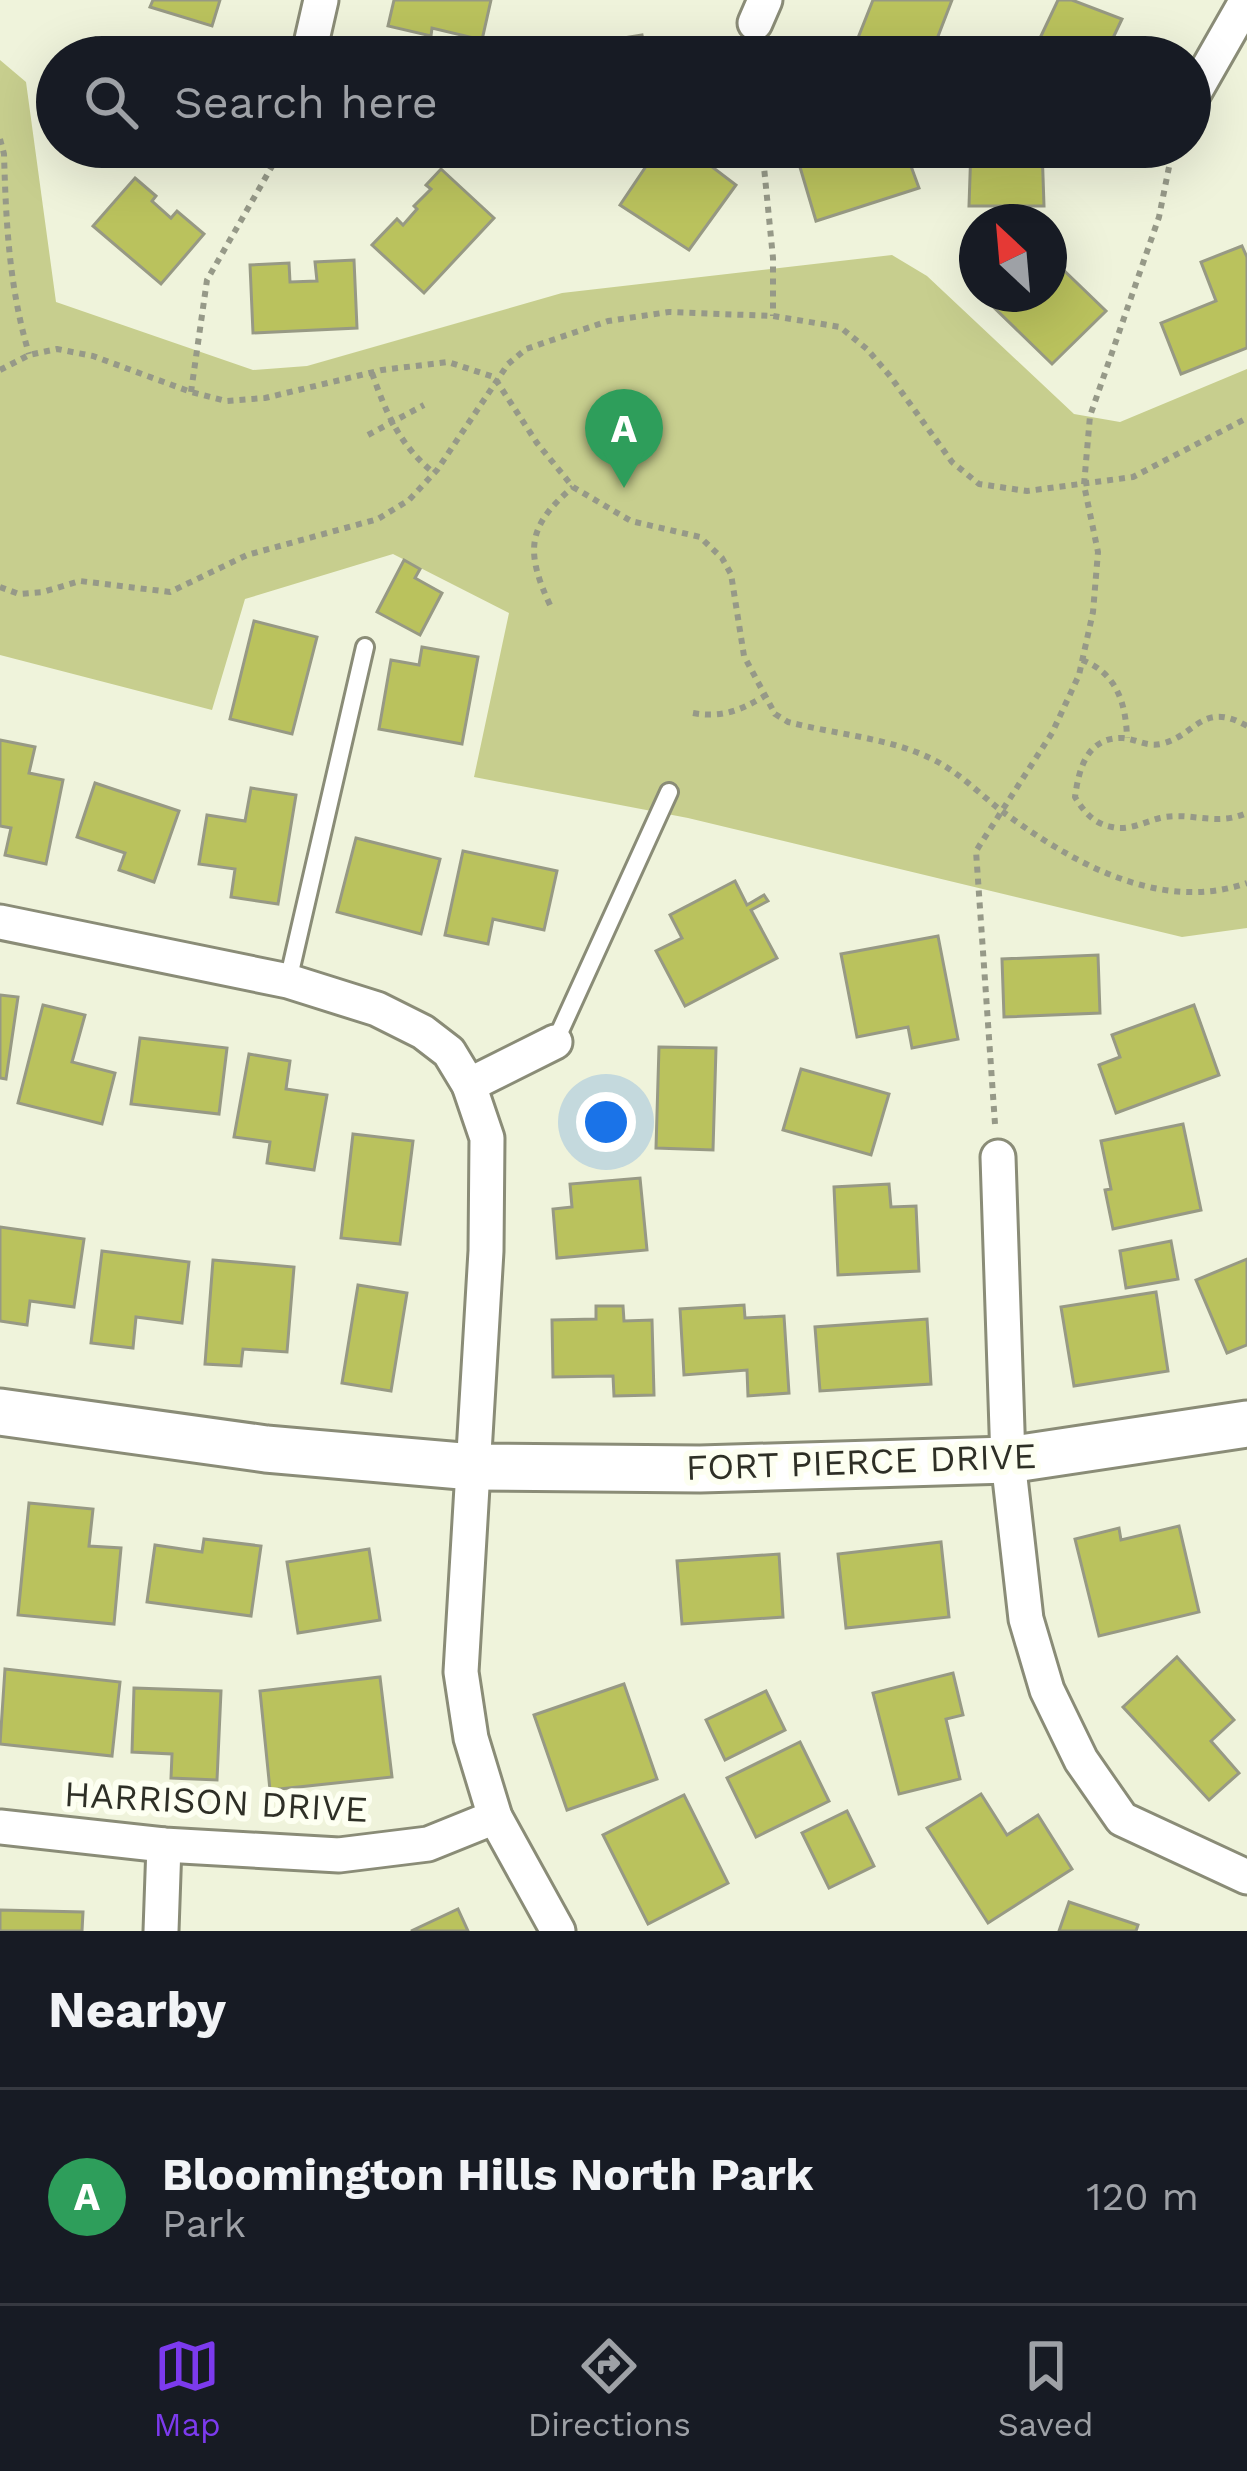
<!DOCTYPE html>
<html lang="en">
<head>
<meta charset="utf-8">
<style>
  body { margin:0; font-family:"Work Sans",sans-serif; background:#20242c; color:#f1f3f6 }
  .compass { position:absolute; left:959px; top:204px; width:108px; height:108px; border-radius:50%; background:#171b24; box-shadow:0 12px 48px #0002; rotate:334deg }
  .you { position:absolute; left:606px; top:1122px; width:42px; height:42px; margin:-30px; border:9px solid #fff; border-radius:50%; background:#1a73e8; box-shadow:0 0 0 18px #1a73e833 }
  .badge { display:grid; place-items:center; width:78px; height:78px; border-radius:50%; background:#7c3aed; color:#fff; font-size:39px; font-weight:700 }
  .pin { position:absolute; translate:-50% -99px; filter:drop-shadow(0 3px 6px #0008) }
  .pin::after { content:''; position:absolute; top:63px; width:42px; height:36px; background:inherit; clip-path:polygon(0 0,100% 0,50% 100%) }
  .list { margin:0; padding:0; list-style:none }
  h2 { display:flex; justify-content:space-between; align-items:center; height:156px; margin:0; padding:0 48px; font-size:51px }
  h2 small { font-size:39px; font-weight:400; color:#9ea1a6 }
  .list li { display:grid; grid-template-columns:78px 1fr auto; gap:36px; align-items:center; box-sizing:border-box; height:216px; padding:0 48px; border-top:3px solid #363941 }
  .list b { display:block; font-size:45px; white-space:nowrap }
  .list p { margin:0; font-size:39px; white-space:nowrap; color:#9ea1a6 }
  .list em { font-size:39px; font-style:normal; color:#9ea1a6 }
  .icon { flex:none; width:66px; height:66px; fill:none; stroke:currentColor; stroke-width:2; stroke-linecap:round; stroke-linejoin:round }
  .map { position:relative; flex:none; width:1247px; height:1931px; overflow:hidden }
  .search { position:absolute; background:#171b24; box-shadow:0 12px 48px #0002; left:36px; right:36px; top:36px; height:132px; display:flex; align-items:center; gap:30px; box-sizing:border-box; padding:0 42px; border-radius:66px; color:#9ea1a6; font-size:45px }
  .sheet { height:372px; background:#171b24 }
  nav { display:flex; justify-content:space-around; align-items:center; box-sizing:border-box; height:168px; border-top:3px solid #363941; background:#171b24; font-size:33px; color:#9ea1a6 }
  nav a { display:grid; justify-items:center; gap:6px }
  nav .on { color:#7c3aed }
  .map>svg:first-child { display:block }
  .green { fill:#c7ce8e }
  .building { fill:#bac25d; stroke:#979984; stroke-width:3 }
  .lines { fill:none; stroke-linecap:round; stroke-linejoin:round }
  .lane-casing { stroke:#8a8c77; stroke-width:22 }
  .street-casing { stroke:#8a8c77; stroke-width:39 }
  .secondary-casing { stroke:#8a8c77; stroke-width:51 }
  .path { stroke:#969988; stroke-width:6; stroke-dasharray:6 6; stroke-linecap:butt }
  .lane { stroke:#fff; stroke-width:16 }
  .street { stroke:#fff; stroke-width:33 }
  .secondary { stroke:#fff; stroke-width:45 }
  .labels { text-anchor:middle; stroke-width:12; stroke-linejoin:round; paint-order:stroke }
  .street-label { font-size:36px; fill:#2e2f26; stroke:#fdfff1 }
</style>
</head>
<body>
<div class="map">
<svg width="1247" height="1931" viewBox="0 0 1247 1931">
  <rect width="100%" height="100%" fill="#eff3db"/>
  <!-- green -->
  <path class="green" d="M0 60 26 82 56 302 253 370 307 366 562 293 892 255 927 276 1074 414 1120 422 1247 369V928L1182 937 688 818 474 777 509 613 393 554 245 599 212 710 0 655Z"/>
  <!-- building -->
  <g class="building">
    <path d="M153 0H220L212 26 150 7Z"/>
    <path d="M394 0H491L482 40 432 28 431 36 388 26Z"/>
    <path d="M873 0H952L930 57H866L852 53Z"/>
    <path d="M1058 0H1072L1122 19 1104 57H1031Z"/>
    <path d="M642 35 646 57H563L562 48Z"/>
    <path d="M96 38 177 54V57H92Z"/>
    <path d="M659 147H686L736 185 689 250 620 205Z"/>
    <path d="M794 147H904L919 188 816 221Z"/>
    <path d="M971 147H1042L1044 206H969Z"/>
    <path d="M441 169 494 218 424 293 372 245 397 219 403 225 417 209 414 206 431 189 426 185Z"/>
    <path d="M135 178 156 196 152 201 171 218 177 211 204 234 161 284 93 226Z"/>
    <path d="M1242 246 1247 257V348L1181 374 1161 323 1216 301 1201 262Z"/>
    <path d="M1049 256 1106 311 1052 364 980 294H1049Z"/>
    <path d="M354 260 357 328 253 333 250 265 289 263 290 282 317 281 315 262Z"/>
    <path d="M404 560 420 569 415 578 442 593 420 635 377 612Z"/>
    <path d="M254 621 317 637 292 734 230 719Z"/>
    <path d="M422 647 478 657 462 744 379 729 391 660 419 665Z"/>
    <path d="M0 740 35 747 29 773 63 780 46 864 5 855 11 828 0 826Z"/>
    <path d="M95 783 179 811 154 882 119 870 125 853 77 837Z"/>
    <path d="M251 788 296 795 278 904 231 897 235 869 199 864 207 815 245 821Z"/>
    <path d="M356 838 440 859 421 934 337 912Z"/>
    <path d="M463 851 557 871 544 930 493 919 488 944 445 935Z"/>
    <path d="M735 881 747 905 764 895 768 901 751 910 777 958 685 1006 656 951 682 938 670 915Z"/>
    <path d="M938 936 958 1039 912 1048 908 1027 857 1037 841 954Z"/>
    <path d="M1098 955 1100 1013 1004 1017 1002 959Z"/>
    <path d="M0 995 18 997 6 1079 0 1078Z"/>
    <path d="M43 1005 85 1015 72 1062 115 1073 102 1124 18 1103Z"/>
    <path d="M1194 1005 1219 1075 1116 1113 1099 1065 1120 1057 1112 1035Z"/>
    <path d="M140 1038 227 1048 219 1114 131 1104Z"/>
    <path d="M659 1047 716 1048 713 1150 656 1148Z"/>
    <path d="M249 1054 290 1061 286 1089 327 1095 314 1170 267 1163 270 1142 234 1137Z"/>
    <path d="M801 1069 889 1094 871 1155 783 1130Z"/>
    <path d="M1183 1124 1201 1210 1113 1229 1105 1190 1111 1189 1101 1141Z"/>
    <path d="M353 1134 413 1141 400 1244 341 1238Z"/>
    <path d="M640 1178 647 1250 557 1258 553 1209 572 1207 570 1184Z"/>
    <path d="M889 1184 891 1207 916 1206 919 1271 838 1275 834 1187Z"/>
    <path d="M0 1227 84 1239 74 1307 30 1301 27 1325 0 1321Z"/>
    <path d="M1171 1241 1178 1279 1126 1288 1120 1251Z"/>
    <path d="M102 1251 189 1262 182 1323 136 1317 133 1348 91 1343Z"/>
    <path d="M1247 1259V1345L1227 1353 1196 1280Z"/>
    <path d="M213 1260 294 1267 287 1352 243 1349 241 1366 205 1364Z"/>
    <path d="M358 1285 407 1293 391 1391 342 1383Z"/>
    <path d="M1156 1292 1168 1371 1074 1386 1061 1307Z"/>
    <path d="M744 1305 745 1318 784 1316 789 1393 748 1396 747 1370 684 1375 680 1309Z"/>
    <path d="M596 1306H623L624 1321 652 1320 654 1395 614 1396 613 1376 553 1377 552 1320 596 1319Z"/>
    <path d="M927 1319 931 1384 820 1391 815 1327Z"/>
    <path d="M29 1503 93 1509 89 1546 121 1548 114 1624 18 1615Z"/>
    <path d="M1179 1526 1199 1612 1099 1636 1075 1539 1119 1528 1121 1540Z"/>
    <path d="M204 1539 261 1546 251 1616 147 1602 155 1545 202 1552Z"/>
    <path d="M941 1542 949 1617 846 1628 838 1554Z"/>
    <path d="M369 1549 380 1620 298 1633 287 1562Z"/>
    <path d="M779 1554 783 1617 682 1624 677 1561Z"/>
    <path d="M1177 1657 1234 1720 1211 1741 1239 1773 1209 1800 1123 1707Z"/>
    <path d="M5 1669 120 1682 112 1756 0 1744Z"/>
    <path d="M953 1673 963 1715 946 1719 960 1779 899 1794 873 1693Z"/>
    <path d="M380 1677 392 1777 270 1790 260 1691Z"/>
    <path d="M624 1684 657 1779 567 1810 534 1715Z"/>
    <path d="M134 1688 221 1691 217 1780 171 1778 172 1754 132 1752Z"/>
    <path d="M766 1691 785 1730 725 1760 706 1720Z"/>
    <path d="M800 1742 829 1801 756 1837 727 1778Z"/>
    <path d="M981 1794 1007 1835 1038 1815 1072 1869 988 1923 927 1828Z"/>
    <path d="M684 1795 728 1883 648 1924 603 1835Z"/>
    <path d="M847 1811 874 1866 829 1888 802 1833Z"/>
    <path d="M1069 1902 1138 1925 1136 1931H1059Z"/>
    <path d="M458 1909 468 1931H411Z"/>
    <path d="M0 1910 83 1912 82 1931H0Z"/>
  </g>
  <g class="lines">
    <defs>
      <g id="lane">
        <path d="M288 981 365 647"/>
        <path d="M555 1042 669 792"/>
      </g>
      <g id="street">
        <path d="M755 23 765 0"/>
        <path d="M308 57 321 0"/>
        <path d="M1190 100 1247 0"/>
        <path d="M0 922 288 981 377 1009 423 1032 449 1052 469 1085 487 1138 486 1251 461 1672 471 1738 495 1817 558 1931"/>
        <path d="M469 1085 555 1042"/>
        <path d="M998 1157 1008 1460 1026 1619 1047 1690 1081 1760 1122 1819 1247 1877"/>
        <path d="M0 1827 164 1845 339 1855 428 1844 495 1817"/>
        <path d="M161 1931 164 1845"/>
      </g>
      <path id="secondary" d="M0 1412 266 1449 473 1467 700 1469 1008 1460 1247 1424"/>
    </defs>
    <!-- lane casing -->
    <use href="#lane" class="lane-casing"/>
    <!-- street casing -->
    <use href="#street" class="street-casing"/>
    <!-- secondary casing -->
    <use href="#secondary" class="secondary-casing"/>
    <!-- path -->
    <g class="path">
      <path d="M0 139 4 154C6 223 9 287 29 354"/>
      <path d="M762 147 773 258V316"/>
      <path d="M0 370 29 355 57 349 93 356 191 392 226 401 265 398 382 370 448 362 494 377 537 443 573 487 631 521 700 537 722 558 731 574 744 656 775 714 788 722C834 734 890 738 932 759 957 771 978 792 999 809 1068 860 1158 914 1247 883"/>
      <path d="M372 373C386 413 400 446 434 473"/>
      <path d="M191 392 207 280 283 147"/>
      <path d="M368 435 424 405"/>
      <path d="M0 587 19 594 43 592 80 581 170 592 247 555 378 519 409 500 437 470 508 364 526 349 608 321 669 312 773 316 840 327 867 349 890 376 952 462 979 484 1027 491 1133 477 1247 418"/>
      <path d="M550 605C525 551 527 526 573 487"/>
      <path d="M1082 660C1117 673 1126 704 1127 738"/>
      <path d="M693 713C721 718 739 711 763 697"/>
      <path d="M1247 726C1202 700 1196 736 1161 744 1146 747 1136 739 1123 738 1087 737 1079 768 1075 797 1084 812 1094 824 1112 827 1129 831 1144 822 1160 818 1191 811 1214 827 1247 813"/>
      <path d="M995 1124 976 851 1052 733 1079 675 1093 612 1098 552 1084 485 1090 416 1159 217 1173 147"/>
    </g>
    <!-- lane -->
    <use href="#lane" class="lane"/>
    <!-- street -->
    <use href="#street" class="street"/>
    <!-- secondary -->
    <use href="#secondary" class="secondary"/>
  </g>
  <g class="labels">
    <!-- street labels -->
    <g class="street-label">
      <text transform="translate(861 1461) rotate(-2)" y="13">FORT PIERCE DRIVE</text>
      <text transform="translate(216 1801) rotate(3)" y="13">HARRISON DRIVE</text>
    </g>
  </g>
</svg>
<svg class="compass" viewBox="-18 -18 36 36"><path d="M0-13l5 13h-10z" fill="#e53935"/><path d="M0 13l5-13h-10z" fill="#9ea1a6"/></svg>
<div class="you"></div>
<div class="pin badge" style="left:624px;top:488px;background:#2e9e5b">A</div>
<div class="search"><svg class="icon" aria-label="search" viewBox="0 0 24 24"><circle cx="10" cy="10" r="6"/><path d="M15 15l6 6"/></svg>Search here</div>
</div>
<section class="sheet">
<h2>Nearby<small></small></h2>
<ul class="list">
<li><span class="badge" style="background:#2e9e5b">A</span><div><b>Bloomington Hills North Park</b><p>Park</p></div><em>120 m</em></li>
</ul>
</section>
<nav>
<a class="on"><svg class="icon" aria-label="map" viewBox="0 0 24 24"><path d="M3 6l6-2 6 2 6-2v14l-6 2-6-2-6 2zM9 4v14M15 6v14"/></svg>Map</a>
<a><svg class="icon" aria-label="directions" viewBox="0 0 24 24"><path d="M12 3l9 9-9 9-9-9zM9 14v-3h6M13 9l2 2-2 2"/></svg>Directions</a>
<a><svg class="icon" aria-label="saved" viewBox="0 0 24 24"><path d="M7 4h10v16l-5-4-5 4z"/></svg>Saved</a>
</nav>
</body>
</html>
